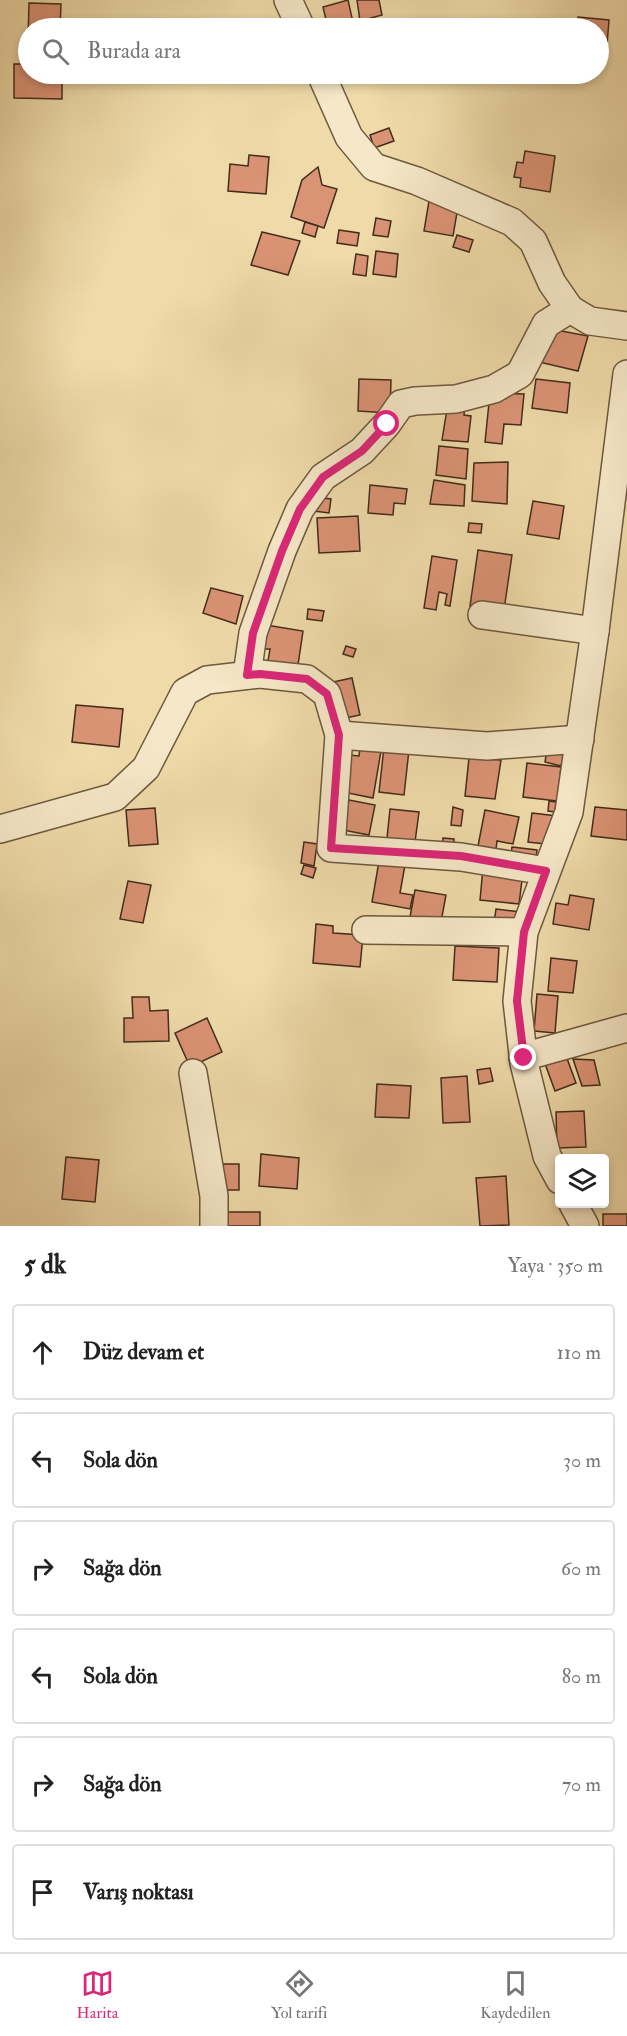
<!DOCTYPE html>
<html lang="tr">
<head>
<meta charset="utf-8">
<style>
  body { margin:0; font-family:"IM FELL Double Pica",serif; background:#f6f6f6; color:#222 }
  .controls { position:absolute; right:18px; bottom:18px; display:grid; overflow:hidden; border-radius:6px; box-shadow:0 3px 9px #0003 }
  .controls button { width:54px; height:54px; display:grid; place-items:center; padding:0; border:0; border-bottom:2px solid #e0e0e0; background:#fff; color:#222; font:30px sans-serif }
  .stop { position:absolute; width:18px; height:18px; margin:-14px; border:4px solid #db2777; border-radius:50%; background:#fff }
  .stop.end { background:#db2777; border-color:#fff; box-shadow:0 2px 6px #0008 }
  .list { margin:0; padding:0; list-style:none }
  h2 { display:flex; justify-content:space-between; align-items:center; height:78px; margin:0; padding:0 24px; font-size:26px }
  h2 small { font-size:20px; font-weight:400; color:#767676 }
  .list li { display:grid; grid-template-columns:39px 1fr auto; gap:18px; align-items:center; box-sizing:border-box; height:96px; margin:0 12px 12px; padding:0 12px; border:2px solid #e0e0e0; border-radius:6px }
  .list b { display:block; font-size:22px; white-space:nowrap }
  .list em { font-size:20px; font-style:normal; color:#767676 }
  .icon { flex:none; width:33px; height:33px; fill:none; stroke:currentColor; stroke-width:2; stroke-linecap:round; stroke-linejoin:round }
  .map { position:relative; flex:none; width:627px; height:1226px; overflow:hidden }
  .search { position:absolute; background:#fff; box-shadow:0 3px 9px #0003; left:18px; right:18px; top:18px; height:66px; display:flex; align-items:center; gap:15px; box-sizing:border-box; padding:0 21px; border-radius:33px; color:#767676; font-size:22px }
  .sheet { height:726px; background:#fff }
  nav { display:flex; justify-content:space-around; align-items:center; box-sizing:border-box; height:84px; border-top:2px solid #e0e0e0; background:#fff; font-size:16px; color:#767676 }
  nav a { display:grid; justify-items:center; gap:3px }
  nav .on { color:#db2777 }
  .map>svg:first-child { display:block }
  .building { fill:#db9375; stroke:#422c1a; stroke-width:1.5 }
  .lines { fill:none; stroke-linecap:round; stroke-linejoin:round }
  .minor-casing { stroke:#6d583e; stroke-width:30 }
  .minor { stroke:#f5e7c7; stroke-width:27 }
  .route { stroke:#db2777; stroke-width:8 }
</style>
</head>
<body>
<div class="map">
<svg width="627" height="1226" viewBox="0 0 627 1226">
  <rect width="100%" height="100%" fill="#efdaa9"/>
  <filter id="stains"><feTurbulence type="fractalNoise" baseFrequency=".00333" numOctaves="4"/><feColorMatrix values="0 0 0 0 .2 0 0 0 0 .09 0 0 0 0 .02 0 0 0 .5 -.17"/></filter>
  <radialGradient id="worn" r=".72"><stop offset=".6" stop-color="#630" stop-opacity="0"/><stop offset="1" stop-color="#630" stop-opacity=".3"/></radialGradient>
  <!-- building -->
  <g class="building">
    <path d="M348 0 354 27 328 28 323 7Z"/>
    <path d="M357 0H379L382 15 360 21Z"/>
    <path d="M29 3 61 4 60 28H28V41Z"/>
    <path d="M578 17 609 20 607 45 598 44V28H577Z"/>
    <path d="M14 64H28V74H62V99L14 98Z"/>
    <path d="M351 74H382V75L353 81Z"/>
    <path d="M389 128 394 141 374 148 370 135Z"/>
    <path d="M525 151 555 156 550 192 520 187 521 178 514 177 517 162 523 163Z"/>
    <path d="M249 155 269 157 266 194 228 191 230 164 248 166Z"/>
    <path d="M318 167 322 185 337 189 324 228 291 217 302 180Z"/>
    <path d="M430 195 459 201 453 236 424 231Z"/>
    <path d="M376 218 391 221 388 237 373 235Z"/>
    <path d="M305 222 318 226 315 237 302 233Z"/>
    <path d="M339 230 359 233 357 246 337 243Z"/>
    <path d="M262 232 300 241 288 275 251 265Z"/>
    <path d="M457 235 473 240 469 252 453 247Z"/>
    <path d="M376 251 398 254 396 277 373 274Z"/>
    <path d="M356 254 368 256 366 276 353 274Z"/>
    <path d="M551 329 588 336 578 371 539 362Z"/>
    <path d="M359 379 391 380 390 413 358 411Z"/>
    <path d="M536 379 570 383 567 413 532 408Z"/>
    <path d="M490 393 524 394 521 425 504 424 502 444 485 442Z"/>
    <path d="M448 403 465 405 464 415 471 416 468 442 442 440Z"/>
    <path d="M439 446 468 449 466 479 436 475Z"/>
    <path d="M508 462 507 504 472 501 474 463Z"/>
    <path d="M434 480 465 485 464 506 430 504Z"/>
    <path d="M370 485 407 489 405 504 394 503 393 515 368 513Z"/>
    <path d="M315 497 331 499 329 513 314 511Z"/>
    <path d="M533 501 564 506 559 539 527 534Z"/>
    <path d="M358 516 360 551 319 553 317 518Z"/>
    <path d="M469 523 482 524 481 533 468 532Z"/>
    <path d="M478 550 512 555 504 610 470 606Z"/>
    <path d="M432 556 457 560 450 606 445 605 447 594 439 592 436 610 424 608Z"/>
    <path d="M211 588 243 596 236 624 203 613Z"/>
    <path d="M308 609 324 611 322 621 307 619Z"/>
    <path d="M266 625 303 631 298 665 268 661 270 649H263Z"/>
    <path d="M346 646 356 649 353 657 343 654Z"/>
    <path d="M352 678 360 715 341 719 333 682Z"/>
    <path d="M76 705 123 709 119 747 72 742Z"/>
    <path d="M384 747 409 750 404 795 379 792Z"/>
    <path d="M360 748 381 751 373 798 343 792 350 755 359 756Z"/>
    <path d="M547 750 564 754 561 766 545 762Z"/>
    <path d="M469 758 501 760 495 799 465 796Z"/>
    <path d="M527 763 561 767 557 801 523 797Z"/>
    <path d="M349 800 375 805 369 835 343 830Z"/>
    <path d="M549 801 556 802 555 812 548 811Z"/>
    <path d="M453 807 463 810 461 826 451 825Z"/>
    <path d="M595 807 627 810V840L591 836Z"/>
    <path d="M155 808 158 844 129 846 126 810Z"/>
    <path d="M390 809 419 812 415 842 387 838Z"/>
    <path d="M485 810 519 817 513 844 497 841 496 849 478 846Z"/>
    <path d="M532 813 557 816 554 845 528 842Z"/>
    <path d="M443 838 454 839 453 855 442 854Z"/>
    <path d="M304 842 317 844 314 866 301 863Z"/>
    <path d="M512 847 537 850 535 866 510 862Z"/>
    <path d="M379 861 405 865 400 893 413 895 410 909 372 902Z"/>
    <path d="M304 865 316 868 313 878 301 874Z"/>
    <path d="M483 868 522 880 519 904 480 900Z"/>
    <path d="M128 881 151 885 143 923 120 919Z"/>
    <path d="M415 890 446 895 441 922 410 917Z"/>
    <path d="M570 895 594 899 589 930 553 924 556 903 568 905Z"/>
    <path d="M496 909 521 912 519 925 494 923Z"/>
    <path d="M316 924 333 926V933L363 935 360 967 313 963Z"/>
    <path d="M455 946 499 948 497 982 453 980Z"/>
    <path d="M551 958 577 961 573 993 548 991Z"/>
    <path d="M537 994 558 996 555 1033 534 1031Z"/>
    <path d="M132 997H149L150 1011 168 1010 169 1041 124 1042V1018H133Z"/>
    <path d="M207 1018 222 1052 190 1067 175 1033Z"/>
    <path d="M565 1053 576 1083 555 1091 544 1061Z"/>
    <path d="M573 1059 594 1060 600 1085 582 1086Z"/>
    <path d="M490 1068 493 1081 479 1084 477 1070Z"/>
    <path d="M467 1076 470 1122 443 1123 441 1078Z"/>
    <path d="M377 1084 411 1086 409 1118 375 1117Z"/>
    <path d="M584 1111 586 1147 557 1148 556 1112Z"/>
    <path d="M261 1154 299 1158 297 1189 259 1186Z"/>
    <path d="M66 1157 99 1160 95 1202 62 1199Z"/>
    <rect x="223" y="1164" width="16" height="26"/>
    <path d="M506 1176 509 1225 480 1226 476 1178Z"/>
    <rect x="228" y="1212" width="32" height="14"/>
    <rect x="603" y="1214" width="24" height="12"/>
  </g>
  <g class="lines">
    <defs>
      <g id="minor">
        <path d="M288 0 301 28"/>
        <path d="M321 74 349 137 374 167 417 181 512 222 533 241 552 283 570 309 590 321 627 326"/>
        <path d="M482 615 595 631"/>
        <path d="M247 675 253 633 282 551 300 509 323 477 362 451 387 424 401 404 415 401 456 399 494 389 520 374 546 324 570 309"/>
        <path d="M339 735 487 746 580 739"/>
        <path d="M0 829 115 797 146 768 185 692 207 680 260 674 307 679 327 694 339 735 331 848 461 857 546 871"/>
        <path d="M366 930 524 932"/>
        <path d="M523 1057 627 1028"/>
        <path d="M193 1073 214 1196V1226"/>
        <path d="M560 1180 547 1156 524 1063 517 1001 524 932 569 812 595 631 627 374"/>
        <path d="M573 1204 585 1226"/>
      </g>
    </defs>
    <!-- minor casing -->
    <use href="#minor" class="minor-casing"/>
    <!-- minor -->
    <use href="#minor" class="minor"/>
  </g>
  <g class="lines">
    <!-- route -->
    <path class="route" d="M387 424 362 451 323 477 300 509 282 551 253 633 247 675 260 674 307 679 327 694 339 735 331 848 461 856 546 871 524 932 517 1001 524 1058"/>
  </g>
  <rect width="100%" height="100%" filter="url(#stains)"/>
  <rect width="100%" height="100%" fill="url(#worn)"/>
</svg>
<div class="controls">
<button><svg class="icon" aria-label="layers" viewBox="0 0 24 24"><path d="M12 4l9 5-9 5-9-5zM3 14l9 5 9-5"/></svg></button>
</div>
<div class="stop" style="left:387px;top:424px"></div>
<div class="stop end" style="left:524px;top:1058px"></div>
<div class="search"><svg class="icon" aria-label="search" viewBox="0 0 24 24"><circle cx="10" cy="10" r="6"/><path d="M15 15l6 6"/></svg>Burada ara</div>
</div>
<section class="sheet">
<h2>5 dk<small>Yaya · 350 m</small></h2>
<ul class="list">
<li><svg class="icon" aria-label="ahead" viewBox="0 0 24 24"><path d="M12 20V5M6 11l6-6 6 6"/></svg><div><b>Düz devam et</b></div><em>110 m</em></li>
<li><svg class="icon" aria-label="left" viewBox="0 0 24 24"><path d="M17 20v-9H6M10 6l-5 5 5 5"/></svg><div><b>Sola dön</b></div><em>30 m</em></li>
<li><svg class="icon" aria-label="right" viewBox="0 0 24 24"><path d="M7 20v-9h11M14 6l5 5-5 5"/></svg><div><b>Sağa dön</b></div><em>60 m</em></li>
<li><svg class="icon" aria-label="left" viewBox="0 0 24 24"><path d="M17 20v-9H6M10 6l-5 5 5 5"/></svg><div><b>Sola dön</b></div><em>80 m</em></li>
<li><svg class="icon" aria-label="right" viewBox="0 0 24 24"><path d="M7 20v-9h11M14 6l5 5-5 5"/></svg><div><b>Sağa dön</b></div><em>70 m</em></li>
<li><svg class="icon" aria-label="arrive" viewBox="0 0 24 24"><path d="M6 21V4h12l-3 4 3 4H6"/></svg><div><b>Varış noktası</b></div></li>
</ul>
</section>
<nav>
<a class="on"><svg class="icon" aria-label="map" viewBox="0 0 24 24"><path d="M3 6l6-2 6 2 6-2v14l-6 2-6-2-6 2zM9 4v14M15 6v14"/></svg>Harita</a>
<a><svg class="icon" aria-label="directions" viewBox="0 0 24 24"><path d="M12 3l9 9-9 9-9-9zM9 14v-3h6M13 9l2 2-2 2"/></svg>Yol tarifi</a>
<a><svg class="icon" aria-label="saved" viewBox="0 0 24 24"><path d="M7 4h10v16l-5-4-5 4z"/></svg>Kaydedilen</a>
</nav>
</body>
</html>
